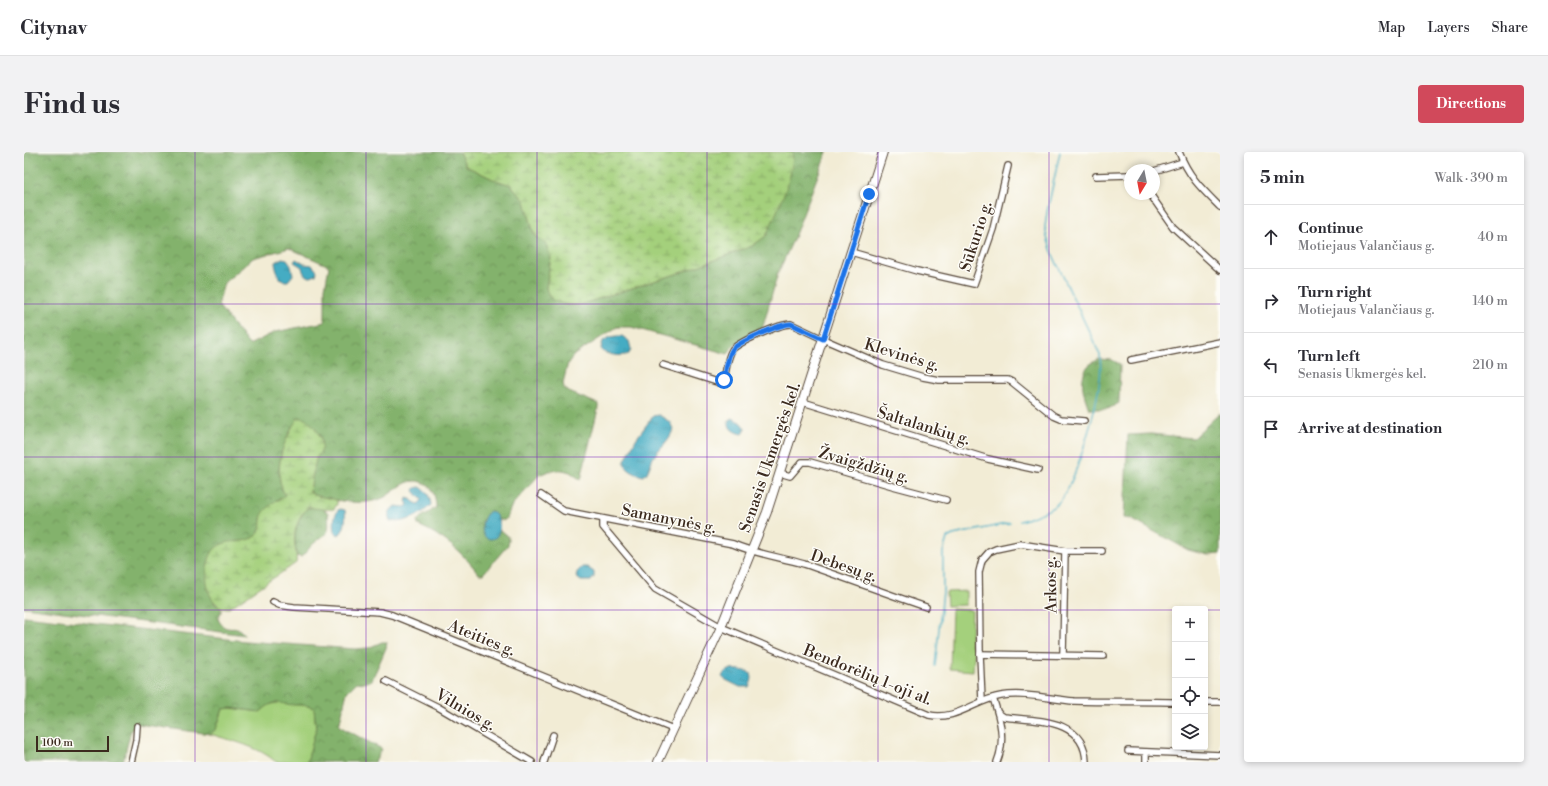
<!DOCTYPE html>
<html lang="en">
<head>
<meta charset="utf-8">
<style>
  body { margin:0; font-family:"Libre Bodoni",serif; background:#f2f2f3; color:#2b2b33 }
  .controls { position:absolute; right:12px; bottom:12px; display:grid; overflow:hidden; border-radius:4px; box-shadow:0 2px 6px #0003 }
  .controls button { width:36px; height:36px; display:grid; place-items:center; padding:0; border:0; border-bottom:1px solid #e1e1e2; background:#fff; color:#2b2b33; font:20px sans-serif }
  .compass { position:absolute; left:1100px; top:12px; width:36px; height:36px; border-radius:50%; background:#fff; box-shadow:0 2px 6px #0003; rotate:190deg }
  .scale { position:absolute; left:12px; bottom:10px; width:73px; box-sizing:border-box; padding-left:4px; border:2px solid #3b2a1e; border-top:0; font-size:11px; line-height:14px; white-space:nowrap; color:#3b2a1e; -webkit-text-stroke:3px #fdfcf7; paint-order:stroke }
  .stop { position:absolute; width:12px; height:12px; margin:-9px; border:3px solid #1a73e8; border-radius:50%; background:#fff }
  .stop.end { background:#1a73e8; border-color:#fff; box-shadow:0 1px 4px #0008 }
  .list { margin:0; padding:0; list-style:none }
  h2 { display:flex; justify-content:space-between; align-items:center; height:52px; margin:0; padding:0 16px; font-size:17px }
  h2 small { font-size:13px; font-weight:400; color:#7c7c81 }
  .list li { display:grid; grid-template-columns:26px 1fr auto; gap:12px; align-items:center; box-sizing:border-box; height:64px; padding:0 16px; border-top:1px solid #e1e1e2 }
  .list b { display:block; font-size:15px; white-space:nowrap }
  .list p { margin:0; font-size:13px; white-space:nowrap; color:#7c7c81 }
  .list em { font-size:13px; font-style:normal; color:#7c7c81 }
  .icon { flex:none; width:22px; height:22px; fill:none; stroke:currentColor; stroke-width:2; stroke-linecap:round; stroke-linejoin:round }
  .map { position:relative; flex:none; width:1196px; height:610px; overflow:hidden; border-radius:4px }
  header { display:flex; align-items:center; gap:24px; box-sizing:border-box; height:56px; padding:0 20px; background:#fff; border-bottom:1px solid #e1e1e2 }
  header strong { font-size:19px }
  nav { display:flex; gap:22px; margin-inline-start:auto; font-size:14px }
  .intro { display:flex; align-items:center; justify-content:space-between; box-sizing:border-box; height:96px; padding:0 24px }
  h1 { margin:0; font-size:28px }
  .button { padding:10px 18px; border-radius:4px; background:#d1495b; color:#fff; font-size:14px; font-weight:700 }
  main { display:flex; gap:24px; padding:0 24px }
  aside { flex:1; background:#fff; border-radius:4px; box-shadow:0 2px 6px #0003 }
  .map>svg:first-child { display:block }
  .green { fill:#a4d07c; stroke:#707d4d }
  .forest { fill:url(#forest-crowns); stroke:#5f6e45; fill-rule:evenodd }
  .wetland { fill:url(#wetland-marsh); stroke:#707d4d }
  .water { fill:url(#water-ripples); stroke:#406b70 }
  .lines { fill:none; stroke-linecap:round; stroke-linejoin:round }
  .stream { stroke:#44acc3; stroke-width:1.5 }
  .minor-casing { stroke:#564739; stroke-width:8 }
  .secondary-casing { stroke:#564739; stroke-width:10 }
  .minor { stroke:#fff; stroke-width:5.5 }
  .secondary { stroke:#fff; stroke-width:8 }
  .route { stroke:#1a73e8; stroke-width:5 }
  .grid { fill:none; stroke:#7b2cbf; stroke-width:1; stroke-opacity:0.55 }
  .labels { text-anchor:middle; stroke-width:3; stroke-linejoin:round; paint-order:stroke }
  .street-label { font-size:16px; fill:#3b2a1e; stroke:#fdfcf7 }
</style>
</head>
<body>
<header>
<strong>Citynav</strong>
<nav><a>Map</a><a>Layers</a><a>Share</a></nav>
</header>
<div class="intro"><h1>Find us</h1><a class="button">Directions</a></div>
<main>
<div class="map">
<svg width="1196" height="610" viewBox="0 0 1196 610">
  <defs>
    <pattern id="forest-crowns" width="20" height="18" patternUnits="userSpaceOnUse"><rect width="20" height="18" fill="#83b26c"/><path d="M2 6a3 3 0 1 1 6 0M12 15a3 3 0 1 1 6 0" fill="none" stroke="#6c9158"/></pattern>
    <pattern id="wetland-marsh" width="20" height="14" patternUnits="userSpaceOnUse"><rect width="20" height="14" fill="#a4d07c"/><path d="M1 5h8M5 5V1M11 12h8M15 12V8" fill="none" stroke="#87a965"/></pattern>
    <pattern id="water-ripples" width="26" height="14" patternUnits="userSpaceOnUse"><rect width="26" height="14" fill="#44acc3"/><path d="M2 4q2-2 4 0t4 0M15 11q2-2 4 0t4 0" fill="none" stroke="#3a8c9e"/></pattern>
  </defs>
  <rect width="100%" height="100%" fill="#fdfcf7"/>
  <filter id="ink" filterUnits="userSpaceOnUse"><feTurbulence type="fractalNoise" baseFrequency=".025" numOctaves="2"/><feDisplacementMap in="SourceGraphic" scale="8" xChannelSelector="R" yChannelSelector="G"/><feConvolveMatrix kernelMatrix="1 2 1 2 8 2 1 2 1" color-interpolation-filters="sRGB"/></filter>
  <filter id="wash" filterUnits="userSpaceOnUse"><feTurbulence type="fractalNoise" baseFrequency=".012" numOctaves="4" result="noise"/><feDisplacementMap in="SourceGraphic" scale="16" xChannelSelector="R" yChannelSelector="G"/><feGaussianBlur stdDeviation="0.9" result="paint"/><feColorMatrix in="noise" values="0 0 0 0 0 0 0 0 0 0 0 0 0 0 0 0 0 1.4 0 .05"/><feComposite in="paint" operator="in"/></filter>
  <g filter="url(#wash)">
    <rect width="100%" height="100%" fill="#f2ecd5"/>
    <!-- green -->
    <g class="green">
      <path d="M942 439V453L923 454 922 440Z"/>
      <path d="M928 457 948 458 947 493H951L949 519 926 517Z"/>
      <path d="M256 550C267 552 279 552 290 556L292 577 283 610H252C234 594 208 589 186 582L192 577 199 557 207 556 236 560 244 553Z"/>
    </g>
    <!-- forest -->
    <g class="forest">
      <path d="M0 0H435L442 14 469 27 487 33 501 49 510 82 522 92 527 106 522 136 542 153H555L655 121 728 94 742 84 769 8 768 0H803L769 88 754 121 738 178 708 195 704 202 607 175H593L550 203 544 211 539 231 540 236 545 240 574 252V257L562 305 557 328 546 320 539 318 525 319 515 323 488 353 483 365 481 368H475L468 359H466L458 369 459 381 474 382 475 378C483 383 487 383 484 393L459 422H455C438 400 419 384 394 373L393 370C397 363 406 361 412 355 412 342 406 329 391 329 379 329 369 341 359 346 338 355 309 348 289 343L286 338 292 305 297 300 268 275C258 295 248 323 262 343L259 346 252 348 237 366C241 391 213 390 196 393L190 451 197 456V460L194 467C199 477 203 477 214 476L221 483 0 455ZM265 96 305 114 301 136V170L251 180 225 193 194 153 200 131 229 106Z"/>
      <path d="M1075 207 1088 208 1096 212 1095 251 1084 257H1065C1060 243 1054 228 1064 214 1067 211 1072 209 1075 207Z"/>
      <path d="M1196 261V402L1184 403 1164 398 1107 367 1100 366 1104 283 1127 282 1169 286Z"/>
      <path d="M292 355 299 357 304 361C306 386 304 378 288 393 284 397 281 402 277 405L273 404C269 384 270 372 283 356Z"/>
      <path d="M0 464 221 489 331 497 344 496 358 490H363L362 496 348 528 341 531 333 530 323 540 315 574 358 597 351 610H283L292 577 290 556C283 553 278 553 271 553 253 552 252 546 236 560L207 556 199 557 192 577 186 582 114 572 107 578 99 610H0Z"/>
    </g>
    <!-- wetland -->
    <g class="wetland">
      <path d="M435 0H768C772 22 751 63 742 84L728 94 655 121 555 153C543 153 535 152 525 145L522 136 527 106 522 92 510 82 501 49 487 33 469 27 442 14Z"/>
      <path d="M274 266C286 264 300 285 298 297 297 301 293 303 292 308 289 318 288 328 286 339L289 343 313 348V352L310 357C301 359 292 355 283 356 273 368 269 380 271 395 272 401 273 405 272 411L205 456C195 456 191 452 186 443 180 430 181 400 196 393 206 387 222 392 232 384 240 378 234 367 240 360 243 356 248 352 251 349 255 347 258 347 261 343 248 320 259 287 274 266Z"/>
    </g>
    <!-- water -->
    <g class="water">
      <path d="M258 106 263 107C267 112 268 117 269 123L264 129C261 129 258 129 257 127 254 125 251 114 251 110Z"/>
      <path d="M272 107 280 112 288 113 293 119 292 123 287 125C281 125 279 121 278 115L270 110Z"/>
      <path d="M593 184H598L605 189 607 197 605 202C597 205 584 203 578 199L577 196 579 189 586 185Z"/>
      <path d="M635 263 646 270 649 277C646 289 635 296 629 306 626 312 625 320 620 324 612 323 602 318 600 311L612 287 629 264Z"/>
      <path d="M707 266 716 270 721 276 720 281 718 282C711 281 705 277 704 270Z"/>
      <path d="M396 335C404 339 406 346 407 353 396 364 380 372 366 369 363 362 365 359 371 354L381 355 384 353 382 349 383 346 387 347 390 350 394 352 398 348 390 339 391 336Z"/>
      <path d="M315 357 321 358C322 366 322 377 315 383L311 381C310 373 309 363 315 357Z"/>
      <path d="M466 359C478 362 479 388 466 387 454 386 457 364 466 359Z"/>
      <path d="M558 415H563L570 420V425L567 429H557L552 425 553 420Z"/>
      <path d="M707 517C717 519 735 516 725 535H716L700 527 698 525 700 521Z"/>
    </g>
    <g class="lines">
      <!-- stream -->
      <g class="stream">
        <path d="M996 369C1008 365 1022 361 1032 353 1051 338 1071 259 1075 234 1077 224 1077 214 1076 203L1029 103 1023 85 1021 75 1023 60 1036 0"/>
        <path d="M911 514 919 439V400L923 386 929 383 986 371"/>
      </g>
    </g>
  </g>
  <g filter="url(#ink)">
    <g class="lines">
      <defs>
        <g id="minor">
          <path d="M1155 0C1165 25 1177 36 1196 55"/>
          <path d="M1130 19 1159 10"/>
          <path d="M1072 24 1106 23"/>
          <path d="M1126 42 1149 75 1196 118"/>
          <path d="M827 100 893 119 950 132 969 77 984 14"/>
          <path d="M1107 208 1196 190"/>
          <path d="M639 213 696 231 700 228C702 219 703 206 708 198 712 191 758 171 767 172L799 187 859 213 899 225 915 228H984L988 230 1030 264 1037 267 1060 269"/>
          <path d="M779 250 964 307 1014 318"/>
          <path d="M756 321 766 324 778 310H786L869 334 922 348"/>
          <path d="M517 343 540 359 709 392C732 402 756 405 780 412 821 426 861 441 902 455"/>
          <path d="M579 367V375L631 437 697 475 905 563C932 569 951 548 977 544 1001 540 1026 547 1050 549 1084 550 1118 549 1151 550"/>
          <path d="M249 450 255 453 270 455 356 460 368 463 649 577"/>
          <path d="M956 502 955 420 958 408 965 400 972 397 996 392 1041 399H1078"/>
          <path d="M1039 503 1041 399"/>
          <path d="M362 529 414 555 508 610"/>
          <path d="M969 546C976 567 982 588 973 610"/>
          <path d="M958 549 956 502 1079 504"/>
          <path d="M1181 550H1196"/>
          <path d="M974 561 980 565C1012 569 1061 566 1062 610"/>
          <path d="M1104 599 1196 603"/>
          <path d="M107 610 112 588 113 574"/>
          <path d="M520 610 529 583"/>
          <path d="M1122 610V600"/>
        </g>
        <path id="secondary" d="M634 610 697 475 743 360 859 0"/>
      </defs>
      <!-- minor casing -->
      <use href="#minor" class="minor-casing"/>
      <!-- secondary casing -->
      <use href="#secondary" class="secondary-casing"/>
      <!-- minor -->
      <use href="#minor" class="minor"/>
      <!-- secondary -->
      <use href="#secondary" class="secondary"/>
    </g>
  </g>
  <g class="lines" filter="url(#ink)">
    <!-- route -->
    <path class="route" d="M700 228C702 219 703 206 708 198 712 191 758 171 767 172L799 187 845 42"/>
  </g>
  <!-- grid -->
  <path class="grid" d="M171 0V610M342 0V610M513 0V610M683 0V610M854 0V610M1025 0V610M0 152H1196M0 305H1196M0 458H1151M1181 458H1196"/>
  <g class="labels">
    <!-- street labels -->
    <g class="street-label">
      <text transform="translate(951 84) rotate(-72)" y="6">Sūkurio g.</text>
      <text transform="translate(878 202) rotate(17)" y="6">Klevinės g.</text>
      <text transform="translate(900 273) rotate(17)" y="6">Šaltalankių g.</text>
      <text transform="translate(745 305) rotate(-71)" y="6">Senasis Ukmergės kel.</text>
      <text transform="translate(840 312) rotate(16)" y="6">Žvaigždžių g.</text>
      <text transform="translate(645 366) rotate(11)" y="6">Samanynės g.</text>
      <text transform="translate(820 413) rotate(19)" y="6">Debesų g.</text>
      <text transform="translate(1026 433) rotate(-91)" y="6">Arkos g.</text>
      <text transform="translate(458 485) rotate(22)" y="6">Ateities g.</text>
      <text transform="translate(844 522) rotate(22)" y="6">Bendorėlių 1-oji al.</text>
      <text transform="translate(442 557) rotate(30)" y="6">Vilnios g.</text>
    </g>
  </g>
</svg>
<div class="controls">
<button>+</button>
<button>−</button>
<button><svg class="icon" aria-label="locate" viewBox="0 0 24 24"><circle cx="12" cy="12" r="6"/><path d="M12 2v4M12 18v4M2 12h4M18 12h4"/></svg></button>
<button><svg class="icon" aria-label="layers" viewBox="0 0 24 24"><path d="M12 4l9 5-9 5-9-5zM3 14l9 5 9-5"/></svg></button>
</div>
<svg class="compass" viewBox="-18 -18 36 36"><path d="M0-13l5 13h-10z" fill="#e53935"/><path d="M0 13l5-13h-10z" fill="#7c7c81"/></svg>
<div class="scale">100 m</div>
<div class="stop" style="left:700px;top:228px"></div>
<div class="stop end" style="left:845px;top:42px"></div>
</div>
<aside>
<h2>5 min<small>Walk · 390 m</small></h2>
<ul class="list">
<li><svg class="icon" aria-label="ahead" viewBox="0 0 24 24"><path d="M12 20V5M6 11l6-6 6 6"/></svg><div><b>Continue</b><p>Motiejaus Valančiaus g.</p></div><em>40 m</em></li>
<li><svg class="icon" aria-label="right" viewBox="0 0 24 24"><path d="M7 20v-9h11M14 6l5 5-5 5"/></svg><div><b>Turn right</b><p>Motiejaus Valančiaus g.</p></div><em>140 m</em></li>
<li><svg class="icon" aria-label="left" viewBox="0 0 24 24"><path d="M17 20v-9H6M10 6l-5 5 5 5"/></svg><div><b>Turn left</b><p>Senasis Ukmergės kel.</p></div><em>210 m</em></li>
<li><svg class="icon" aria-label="arrive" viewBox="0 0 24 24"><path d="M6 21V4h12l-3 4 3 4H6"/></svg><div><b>Arrive at destination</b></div></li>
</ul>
</aside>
</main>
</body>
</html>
